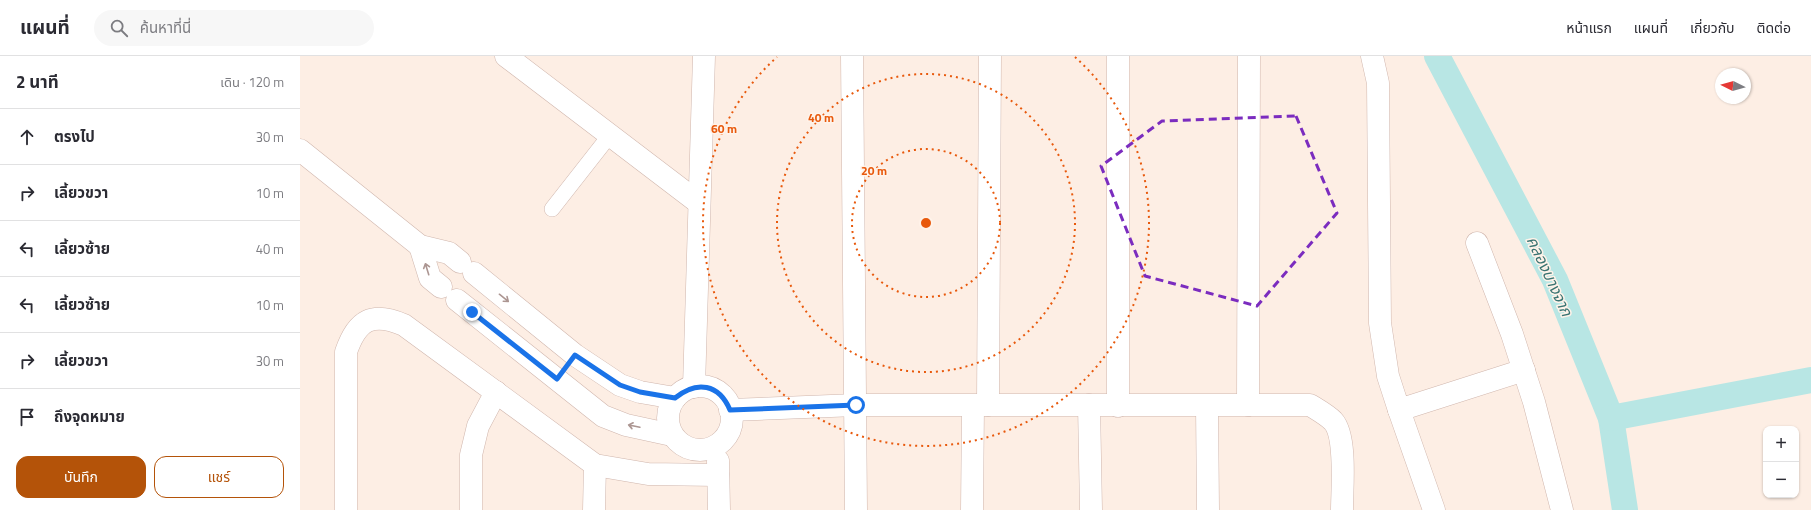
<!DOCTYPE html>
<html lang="th">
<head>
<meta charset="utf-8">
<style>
  body { margin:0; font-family:"Titillium Web","Noto Sans Thai",sans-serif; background:#f7f7f7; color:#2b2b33 }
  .controls { position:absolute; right:12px; bottom:12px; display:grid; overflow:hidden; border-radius:8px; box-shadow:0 1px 3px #0004 }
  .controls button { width:36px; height:36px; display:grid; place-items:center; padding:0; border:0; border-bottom:1px solid #e1e1e2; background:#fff; color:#2b2b33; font:20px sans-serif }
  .compass { position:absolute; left:1415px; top:12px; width:36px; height:36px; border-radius:50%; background:#fff; box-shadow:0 1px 3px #0004; rotate:275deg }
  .stop { position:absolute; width:12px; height:12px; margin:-9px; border:3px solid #1a73e8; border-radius:50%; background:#fff }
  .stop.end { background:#1a73e8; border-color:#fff; box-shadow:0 1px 4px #0008 }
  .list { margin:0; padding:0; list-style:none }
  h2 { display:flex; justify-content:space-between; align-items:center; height:52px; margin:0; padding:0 16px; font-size:17px }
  h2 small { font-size:13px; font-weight:400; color:#7c7c81 }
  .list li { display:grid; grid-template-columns:26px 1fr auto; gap:12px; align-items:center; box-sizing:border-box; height:56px; padding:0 16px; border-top:1px solid #e1e1e2 }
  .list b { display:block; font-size:15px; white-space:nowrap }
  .list em { font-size:13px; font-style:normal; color:#7c7c81 }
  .actions { display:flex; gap:8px; padding:12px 16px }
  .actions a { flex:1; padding:9px 0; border:1px solid #b45309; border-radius:12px; text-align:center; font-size:14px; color:#b45309 }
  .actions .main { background:#b45309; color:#fff }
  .icon { flex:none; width:22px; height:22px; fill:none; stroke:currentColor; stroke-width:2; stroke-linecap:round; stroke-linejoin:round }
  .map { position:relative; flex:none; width:1511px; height:454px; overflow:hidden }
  header { display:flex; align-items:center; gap:24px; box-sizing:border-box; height:56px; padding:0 20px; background:#fff; border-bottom:1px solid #e1e1e2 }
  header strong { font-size:19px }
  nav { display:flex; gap:22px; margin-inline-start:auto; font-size:14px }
  .search { width:280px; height:36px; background:#f7f7f7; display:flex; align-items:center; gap:10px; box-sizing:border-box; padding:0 14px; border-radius:22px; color:#7c7c81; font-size:15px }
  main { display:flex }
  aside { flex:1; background:#fff }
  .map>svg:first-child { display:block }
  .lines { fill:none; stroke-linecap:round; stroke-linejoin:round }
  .canal { stroke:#b8e6e4; stroke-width:26 }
  .service-casing { stroke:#d0b6ad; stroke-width:16 }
  .minor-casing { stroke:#d0b6ad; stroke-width:23 }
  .service { stroke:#fff; stroke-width:15 }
  .minor { stroke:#fff; stroke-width:22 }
  .oneway { stroke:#ac9692 }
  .route { stroke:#1a73e8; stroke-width:5 }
  .marked { fill:none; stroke:#7b2cbf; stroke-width:3; stroke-dasharray:8 5; stroke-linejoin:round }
  .ring { fill:none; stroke:#e8590c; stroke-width:2; stroke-dasharray:2 4 }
  .labels { text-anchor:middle; stroke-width:3; stroke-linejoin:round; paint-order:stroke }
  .water-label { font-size:16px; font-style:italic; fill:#3a7472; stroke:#fff3ea }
  .centre { fill:#e8590c; stroke:#fff3ea; stroke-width:2 }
  .ring-label { font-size:12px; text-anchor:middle; font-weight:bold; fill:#e8590c; stroke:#fff3ea; stroke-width:3; stroke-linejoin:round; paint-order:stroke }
</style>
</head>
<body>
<header>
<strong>แผนที่</strong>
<div class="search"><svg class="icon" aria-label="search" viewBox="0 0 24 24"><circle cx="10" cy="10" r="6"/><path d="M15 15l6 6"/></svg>ค้นหาที่นี่</div>
<nav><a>หน้าแรก</a><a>แผนที่</a><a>เกี่ยวกับ</a><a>ติดต่อ</a></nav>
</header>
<main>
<aside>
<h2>2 นาที<small>เดิน · 120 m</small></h2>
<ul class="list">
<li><svg class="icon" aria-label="ahead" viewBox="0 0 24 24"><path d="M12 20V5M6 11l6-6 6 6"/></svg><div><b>ตรงไป</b></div><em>30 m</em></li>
<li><svg class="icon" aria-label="right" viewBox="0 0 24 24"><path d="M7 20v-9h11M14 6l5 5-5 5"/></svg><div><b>เลี้ยวขวา</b></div><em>10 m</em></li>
<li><svg class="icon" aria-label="left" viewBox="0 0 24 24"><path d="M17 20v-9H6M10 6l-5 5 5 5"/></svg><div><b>เลี้ยวซ้าย</b></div><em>40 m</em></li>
<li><svg class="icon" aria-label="left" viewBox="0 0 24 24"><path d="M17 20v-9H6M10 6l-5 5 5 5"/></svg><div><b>เลี้ยวซ้าย</b></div><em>10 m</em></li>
<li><svg class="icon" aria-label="right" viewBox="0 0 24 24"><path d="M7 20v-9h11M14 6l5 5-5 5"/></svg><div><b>เลี้ยวขวา</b></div><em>30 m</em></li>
<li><svg class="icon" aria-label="arrive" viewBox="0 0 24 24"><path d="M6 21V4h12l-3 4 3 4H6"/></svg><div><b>ถึงจุดหมาย</b></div></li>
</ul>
<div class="actions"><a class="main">บันทึก</a><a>แชร์</a></div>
</aside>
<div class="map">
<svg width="1511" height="454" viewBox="0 0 1511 454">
  <rect width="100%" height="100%" fill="#fdeee4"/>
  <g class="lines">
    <!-- canal -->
    <g class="canal">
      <path d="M1137 0 1255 224 1311 362 1325 454"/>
      <path d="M1311 362 1511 324"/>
    </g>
    <defs>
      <path id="service" d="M252 153 310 79"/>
      <g id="minor">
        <path d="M206 0 399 147"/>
        <path d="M552 0 556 454"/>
        <path d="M818 0V350"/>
        <path d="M1072 0 1078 27 1080 267 1088 320 1099 354 1224 314"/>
        <path d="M0 94 120 190 149 197 160 206"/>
        <path d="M1177 187 1212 278 1234 346 1262 454"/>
        <path d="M120 190 130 222 141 231"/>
        <path d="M174 217 275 299 320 329 340 336 375 342"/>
        <path d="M157 244 303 360 326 369 372 379"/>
        <circle cx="400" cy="362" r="32"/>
        <path d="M394 331 404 0"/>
        <path d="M688 349 690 0"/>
        <path d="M789 349 791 454"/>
        <path d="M948 349 949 0"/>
        <path d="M907 350 908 454"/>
        <path d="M430 354 556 349H1010C1018 354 1027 359 1033 365 1047 380 1042 433 1042 454"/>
        <path d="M1099 354 1134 454"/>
        <path d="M418 405 419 454"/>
        <path d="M46 454V296C57 264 72 255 104 269L295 409 348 418 418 419"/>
        <path d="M171 454V399L178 370 196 336"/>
        <path d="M294 454 295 409"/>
        <path d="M672 454 673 350"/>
      </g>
    </defs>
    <!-- service casing -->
    <use href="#service" class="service-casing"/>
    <!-- minor casing -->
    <use href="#minor" class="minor-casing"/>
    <!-- service -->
    <use href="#service" class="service"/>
    <!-- minor -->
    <use href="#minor" class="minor"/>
  </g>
  <!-- one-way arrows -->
  <defs><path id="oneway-shaft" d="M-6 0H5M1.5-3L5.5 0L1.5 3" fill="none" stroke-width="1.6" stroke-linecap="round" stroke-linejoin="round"/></defs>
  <g class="oneway">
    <use href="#oneway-shaft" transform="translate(127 213) rotate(-107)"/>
    <use href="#oneway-shaft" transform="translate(204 242) rotate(39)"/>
    <use href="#oneway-shaft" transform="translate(334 370) rotate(-168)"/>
  </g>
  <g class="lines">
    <!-- route -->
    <path class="route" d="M172 256 257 323 275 299 320 329 340 336 375 342C397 324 419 328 430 354L556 349"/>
  </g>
  <!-- marked area -->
  <path class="marked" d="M996 60 1037 157 957 250 845 220 801 110 862 65Z"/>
  <!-- distance rings -->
  <g class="ring">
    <circle cx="626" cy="167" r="74"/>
    <circle cx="626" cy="167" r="149"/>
    <path d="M775 1A223 223 0 1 1 477 1"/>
  </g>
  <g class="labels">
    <!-- water labels -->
    <g class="water-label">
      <text transform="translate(1250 220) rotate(65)" y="6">คลองบางจาก</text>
    </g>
  </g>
  <circle cx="626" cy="167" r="6" class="centre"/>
  <g class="ring-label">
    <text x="521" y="66">40 m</text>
    <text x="424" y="77">60 m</text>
    <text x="574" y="119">20 m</text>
  </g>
</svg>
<div class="controls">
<button>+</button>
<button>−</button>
</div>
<svg class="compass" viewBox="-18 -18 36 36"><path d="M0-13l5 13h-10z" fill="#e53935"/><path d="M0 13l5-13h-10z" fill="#7c7c81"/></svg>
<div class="stop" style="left:556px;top:349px"></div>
<div class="stop end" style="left:172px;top:256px"></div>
</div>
</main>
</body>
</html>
